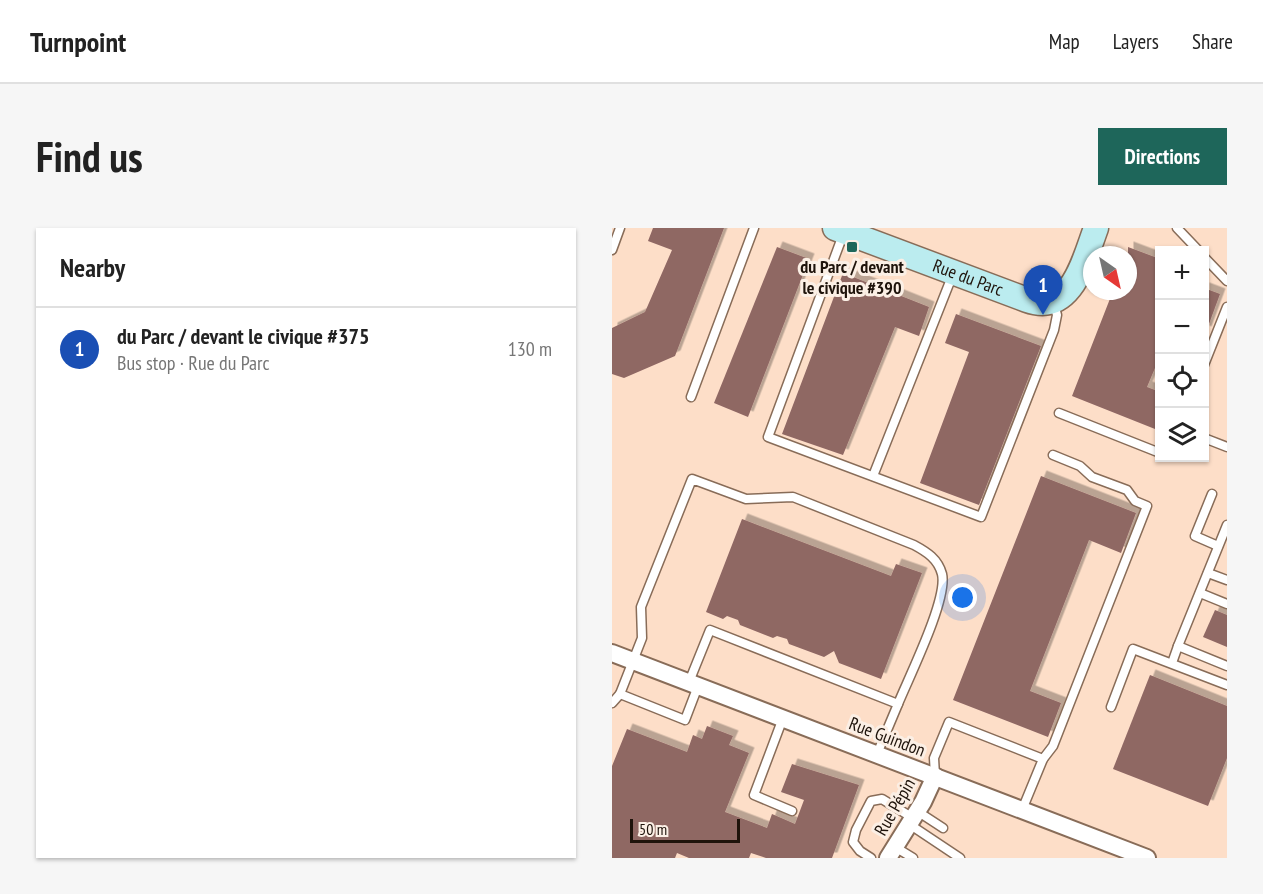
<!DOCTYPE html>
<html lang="en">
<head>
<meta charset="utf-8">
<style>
  body { margin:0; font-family:"PT Sans Narrow",sans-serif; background:#f6f6f6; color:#222 }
  .controls { position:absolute; right:18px; top:18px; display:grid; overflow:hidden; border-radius:0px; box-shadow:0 2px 4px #0004 }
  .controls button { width:54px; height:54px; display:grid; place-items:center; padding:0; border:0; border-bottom:2px solid #e0e0e0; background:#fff; color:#222; font:30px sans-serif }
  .compass { position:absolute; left:471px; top:18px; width:54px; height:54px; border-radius:50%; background:#fff; box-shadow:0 2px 4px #0004; rotate:146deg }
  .scale { position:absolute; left:18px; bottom:15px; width:110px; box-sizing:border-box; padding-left:6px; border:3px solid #1e130b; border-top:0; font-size:16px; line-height:21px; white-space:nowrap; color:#1e130b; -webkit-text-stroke:4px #fbefe5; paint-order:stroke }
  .you { position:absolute; left:351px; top:370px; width:21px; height:21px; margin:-15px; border:4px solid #fff; border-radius:50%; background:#1a73e8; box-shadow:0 0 0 9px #1a73e833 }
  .badge { display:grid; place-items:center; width:39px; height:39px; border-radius:50%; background:#1e665a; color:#fff; font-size:20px; font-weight:700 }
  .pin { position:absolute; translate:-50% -50px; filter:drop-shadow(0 2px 3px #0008) }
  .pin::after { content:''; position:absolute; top:32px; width:21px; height:18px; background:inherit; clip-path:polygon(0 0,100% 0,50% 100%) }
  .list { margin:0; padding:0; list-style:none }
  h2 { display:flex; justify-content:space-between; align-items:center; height:78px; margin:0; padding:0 24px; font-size:26px }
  h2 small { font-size:20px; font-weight:400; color:#767676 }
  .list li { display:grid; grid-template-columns:39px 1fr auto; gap:18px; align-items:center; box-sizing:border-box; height:84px; padding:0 24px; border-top:2px solid #e0e0e0 }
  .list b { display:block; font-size:22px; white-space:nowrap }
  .list p { margin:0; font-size:20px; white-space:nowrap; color:#767676 }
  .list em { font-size:20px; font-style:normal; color:#767676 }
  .icon { flex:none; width:33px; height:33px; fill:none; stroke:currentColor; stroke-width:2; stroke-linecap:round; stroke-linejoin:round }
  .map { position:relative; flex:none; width:615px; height:630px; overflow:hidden; border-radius:0px }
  header { display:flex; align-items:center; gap:36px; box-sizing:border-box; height:84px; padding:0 30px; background:#fff; border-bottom:2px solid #e0e0e0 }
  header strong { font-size:28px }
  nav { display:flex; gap:33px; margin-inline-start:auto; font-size:21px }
  .intro { display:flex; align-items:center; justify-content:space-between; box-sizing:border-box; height:144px; padding:0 36px }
  h1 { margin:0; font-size:42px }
  .button { padding:15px 27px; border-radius:0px; background:#1e665a; color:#fff; font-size:21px; font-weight:700 }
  main { display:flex; gap:36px; padding:0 36px }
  aside { flex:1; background:#fff; border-radius:0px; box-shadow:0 2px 4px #0004 }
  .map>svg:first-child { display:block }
  .built { fill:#fddec8; fill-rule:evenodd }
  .building { fill:#8f6764; filter:url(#shadow) }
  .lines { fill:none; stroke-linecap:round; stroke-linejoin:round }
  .lane-casing { stroke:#886c58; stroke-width:11 }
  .street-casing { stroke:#886c58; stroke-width:20 }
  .secondary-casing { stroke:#886c58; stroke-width:27 }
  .lane { stroke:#fff; stroke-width:8 }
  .street { stroke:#fff; stroke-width:16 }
  .secondary { stroke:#bbecef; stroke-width:24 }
  .poi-dot { fill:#1e665a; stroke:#fbefe5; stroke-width:2 }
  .labels { text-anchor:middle; stroke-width:6; stroke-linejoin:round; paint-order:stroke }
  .poi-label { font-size:18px; font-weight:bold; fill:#1e130b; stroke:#fbefe5 }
  .street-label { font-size:18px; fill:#1e130b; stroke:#fbefe5 }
</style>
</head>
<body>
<header>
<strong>Turnpoint</strong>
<nav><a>Map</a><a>Layers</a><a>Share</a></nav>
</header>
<div class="intro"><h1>Find us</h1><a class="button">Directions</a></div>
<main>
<aside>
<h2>Nearby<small></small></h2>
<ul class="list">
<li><span class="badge" style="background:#1a4fb4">1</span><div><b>du Parc / devant le civique #375</b><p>Bus stop · Rue du Parc</p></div><em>130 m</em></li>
</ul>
</aside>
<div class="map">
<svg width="615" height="630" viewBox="0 0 615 630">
  <defs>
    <filter id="shadow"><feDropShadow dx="5.5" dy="-5.5" stdDeviation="0" flood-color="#0004"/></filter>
  </defs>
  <rect width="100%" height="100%" fill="#fbefe5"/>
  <!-- built -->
  <path class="built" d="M0 0H615V630H0ZM548 22H592V230H548ZM480 27H516V63H480Z"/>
  <!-- building -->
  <g class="building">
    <path d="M41 0H112L63 128 12 150 0 146V100L33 84 60 22 36 13Z"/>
    <path d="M165 19 197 31 136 189 102 175Z"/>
    <path d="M516 19 548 31V128L535 159 548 164V203L460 168 501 63H516Z"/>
    <path d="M231 45 317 79 307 108 283 99 231 227 170 206Z"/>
    <path d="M592 60 608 66 594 104 592 103Z"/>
    <path d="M344 86 429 118 367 277 308 255 357 124 333 115Z"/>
    <path d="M429 248 524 285 509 325 477 312 418 463 449 475 436 509 341 472Z"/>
    <path d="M130 291 279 348 284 336 310 345 269 451 227 435 222 423 212 429 177 416 175 411 165 408 161 410 128 397 126 392 115 388 111 391 94 384Z"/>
    <path d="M603 382 615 387V419L591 409Z"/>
    <path d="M538 447 615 478V530L596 578 501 541Z"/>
    <path d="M95 498 121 508 117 517 137 525 113 584 155 600 160 586 183 596 192 572 169 564 180 536 247 557 220 630H154L139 625 137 630H77L65 625 63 630H0V538L15 501 75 524 81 507 90 511Z"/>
  </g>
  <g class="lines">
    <defs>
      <g id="lane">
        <path d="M565 0 586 22"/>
        <path d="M232 4 156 209 369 289 442 102 445 87 442 76"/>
        <path d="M0 22 8 0"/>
        <path d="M592 29 615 53"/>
        <path d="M592 137 615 79"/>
        <path d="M79 169 142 0"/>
        <path d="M447 185 548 225"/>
        <path d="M592 210 615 219"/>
        <path d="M261 248 337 56 343 49"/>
        <path d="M600 266 583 308 606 318"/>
        <path d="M596 345 615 352"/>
        <path d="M588 365 615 376"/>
        <path d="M566 418 615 297"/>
        <path d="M560 435 566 418 615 438"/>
        <path d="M77 454 98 402 286 476 265 526"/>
        <path d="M86 458 73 492 8 466 30 410 29 379 80 251 134 271 181 269 302 317C315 324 326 331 330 346 336 371 297 449 286 476"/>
        <path d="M0 475 8 466"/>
        <path d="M499 479 521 421 615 457"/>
        <path d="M171 490 142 567 180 583"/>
        <path d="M431 531 441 518 535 278 523 273 515 262 480 249 468 238 441 227"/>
        <path d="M323 548 322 530 337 494 431 531 410 582"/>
        <path d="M305 583 331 600"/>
        <path d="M297 596 348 630"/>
        <path d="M283 619 301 630"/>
        <path d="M259 630 248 623 241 614 244 602 259 573 270 571 301 590"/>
      </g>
      <g id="street">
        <path d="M0 425 535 630"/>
        <path d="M276 630 311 574 323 548"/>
      </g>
      <g id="secondary">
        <path id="s1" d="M223 0 415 72C460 88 472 32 484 0"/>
      </g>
    </defs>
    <!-- lane casing -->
    <use href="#lane" class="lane-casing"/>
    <!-- street casing -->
    <use href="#street" class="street-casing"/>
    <!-- secondary casing -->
    <use href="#secondary" class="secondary-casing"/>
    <!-- lane -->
    <use href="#lane" class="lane"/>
    <!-- street -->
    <use href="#street" class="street"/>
    <!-- secondary -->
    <use href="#secondary" class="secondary"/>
  </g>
  <!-- markers -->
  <rect class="poi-dot" x="234" y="13" width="12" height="12" rx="3"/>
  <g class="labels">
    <!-- poi labels -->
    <g class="poi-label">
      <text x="240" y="45">du Parc / devant<tspan x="240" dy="21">le civique #390</tspan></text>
    </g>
    <!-- street labels -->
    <g class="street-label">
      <text dy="6" stroke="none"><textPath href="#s1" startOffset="142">Rue du Parc</textPath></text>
      <text transform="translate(275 509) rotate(21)" y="6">Rue Guindon</text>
      <text transform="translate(283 579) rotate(-60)" y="6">Rue Pépin</text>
    </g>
  </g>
</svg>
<div class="controls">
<button>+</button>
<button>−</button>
<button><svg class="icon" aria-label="locate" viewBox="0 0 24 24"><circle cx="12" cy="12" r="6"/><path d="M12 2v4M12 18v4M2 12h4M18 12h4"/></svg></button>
<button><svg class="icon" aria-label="layers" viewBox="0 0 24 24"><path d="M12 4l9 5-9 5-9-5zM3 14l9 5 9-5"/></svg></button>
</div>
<svg class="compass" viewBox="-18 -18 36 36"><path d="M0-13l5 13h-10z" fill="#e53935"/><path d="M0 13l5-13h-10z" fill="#767676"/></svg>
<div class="scale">50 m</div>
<div class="you"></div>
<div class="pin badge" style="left:431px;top:87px;background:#1a4fb4">1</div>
</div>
</main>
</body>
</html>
